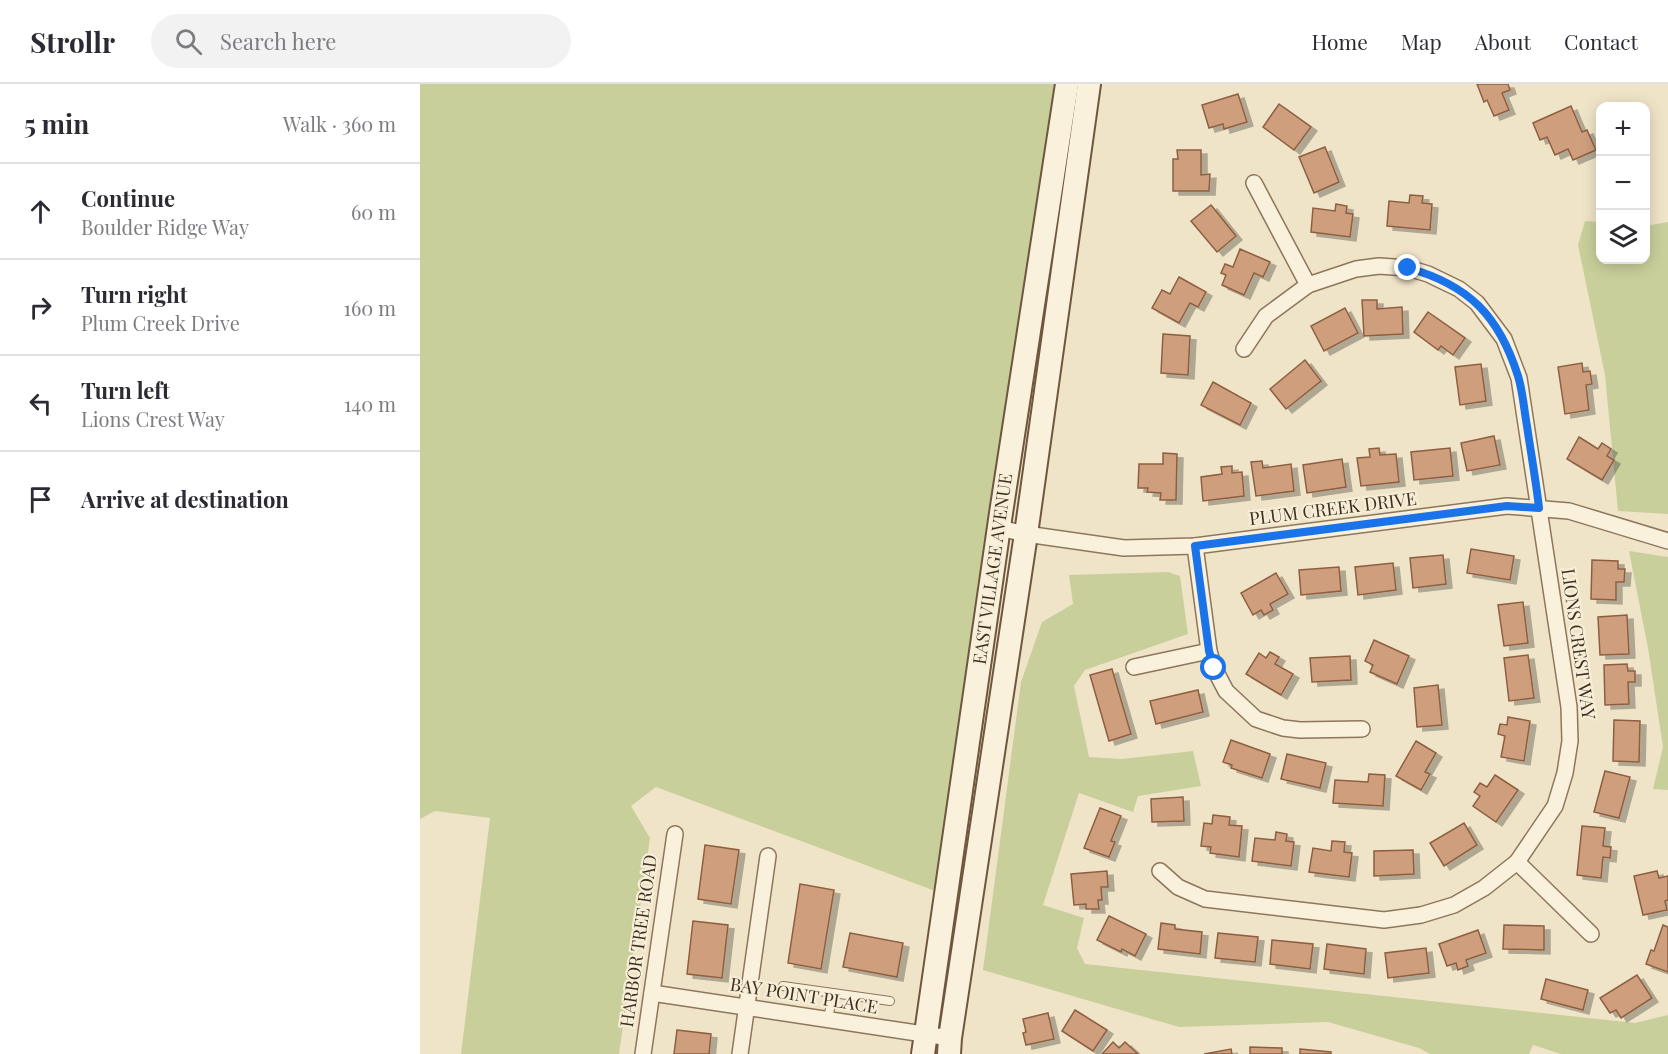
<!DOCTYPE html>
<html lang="en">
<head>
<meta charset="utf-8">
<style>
  body { margin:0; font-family:"Playfair Display",serif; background:#f2f2f3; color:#2b2b33 }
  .controls { position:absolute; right:18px; top:18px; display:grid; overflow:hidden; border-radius:12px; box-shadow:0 3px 15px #0003 }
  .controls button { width:54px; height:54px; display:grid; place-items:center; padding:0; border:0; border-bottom:2px solid #e1e1e2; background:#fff; color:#2b2b33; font:30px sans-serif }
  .stop { position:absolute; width:18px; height:18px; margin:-14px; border:4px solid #1a73e8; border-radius:50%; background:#fff }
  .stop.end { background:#1a73e8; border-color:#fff; box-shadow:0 2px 6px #0008 }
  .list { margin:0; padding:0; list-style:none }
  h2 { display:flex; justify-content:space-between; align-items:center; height:78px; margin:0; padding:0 24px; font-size:26px }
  h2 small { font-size:20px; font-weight:400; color:#7c7c81 }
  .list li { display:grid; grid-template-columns:39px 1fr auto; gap:18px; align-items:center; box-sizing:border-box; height:96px; padding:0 24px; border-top:2px solid #e1e1e2 }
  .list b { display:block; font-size:22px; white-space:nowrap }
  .list p { margin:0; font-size:20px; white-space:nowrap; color:#7c7c81 }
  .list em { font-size:20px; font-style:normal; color:#7c7c81 }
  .icon { flex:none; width:33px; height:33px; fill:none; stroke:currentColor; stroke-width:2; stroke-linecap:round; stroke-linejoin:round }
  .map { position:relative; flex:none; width:1248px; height:970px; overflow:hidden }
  header { display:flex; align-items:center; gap:36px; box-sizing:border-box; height:84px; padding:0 30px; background:#fff; border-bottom:2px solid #e1e1e2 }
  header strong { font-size:28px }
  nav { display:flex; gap:33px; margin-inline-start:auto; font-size:21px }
  .search { width:420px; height:54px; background:#f2f2f3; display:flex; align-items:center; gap:15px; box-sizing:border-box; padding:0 21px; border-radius:33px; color:#7c7c81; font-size:22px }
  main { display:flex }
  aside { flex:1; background:#fff }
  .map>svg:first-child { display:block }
  .green { fill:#c9cf9b }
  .building { fill:#cf9f7d; stroke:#8d5f41; stroke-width:1.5; filter:url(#shadow) }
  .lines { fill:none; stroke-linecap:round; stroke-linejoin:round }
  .lane-casing { stroke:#8d765c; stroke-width:10 }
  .street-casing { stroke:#8d765c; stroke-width:18 }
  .secondary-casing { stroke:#6f573f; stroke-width:26 }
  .lane { stroke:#faf1dc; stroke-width:8 }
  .street { stroke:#faf1dc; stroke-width:15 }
  .secondary { stroke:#faf1dc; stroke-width:22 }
  .route { stroke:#1a73e8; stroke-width:8 }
  .labels { text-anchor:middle; stroke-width:4.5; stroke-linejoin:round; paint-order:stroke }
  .street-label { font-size:18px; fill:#3d2e20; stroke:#f7eed8 }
</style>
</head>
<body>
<header>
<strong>Strollr</strong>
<div class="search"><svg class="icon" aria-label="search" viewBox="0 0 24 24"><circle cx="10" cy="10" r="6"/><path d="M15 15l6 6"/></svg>Search here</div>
<nav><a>Home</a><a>Map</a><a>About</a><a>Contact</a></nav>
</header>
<main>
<aside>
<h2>5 min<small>Walk · 360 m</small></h2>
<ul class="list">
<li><svg class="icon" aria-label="ahead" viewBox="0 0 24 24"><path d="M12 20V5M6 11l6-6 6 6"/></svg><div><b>Continue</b><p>Boulder Ridge Way</p></div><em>60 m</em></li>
<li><svg class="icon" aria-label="right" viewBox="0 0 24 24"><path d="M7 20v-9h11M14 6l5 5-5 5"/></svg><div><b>Turn right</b><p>Plum Creek Drive</p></div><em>160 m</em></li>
<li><svg class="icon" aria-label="left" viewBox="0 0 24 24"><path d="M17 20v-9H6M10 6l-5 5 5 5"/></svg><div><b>Turn left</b><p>Lions Crest Way</p></div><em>140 m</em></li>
<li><svg class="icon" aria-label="arrive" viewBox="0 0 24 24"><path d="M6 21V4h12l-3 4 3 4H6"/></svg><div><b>Arrive at destination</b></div></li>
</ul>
</aside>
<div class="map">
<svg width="1248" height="970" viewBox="0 0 1248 970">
  <defs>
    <filter id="shadow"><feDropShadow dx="6" dy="4" stdDeviation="0" flood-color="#0004"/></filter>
  </defs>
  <rect width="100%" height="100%" fill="#f0e4c8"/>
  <!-- green -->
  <g class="green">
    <path d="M0 0H647L526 811 236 703 211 722 230 754 199 970H41L70 734 15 727 0 735Z"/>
    <path d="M1165 137 1180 138V176H1226V142L1248 138V430L1198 427 1185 291 1158 161Z"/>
    <path d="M1209 467 1248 473V706L1233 705 1243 663 1228 564Z"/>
    <path d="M748 488 760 492 768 550 665 586 654 602 669 673 702 675 773 667 781 702 718 712 713 728 659 709 623 821 664 834 657 864 665 880 1215 939 1248 931V970H1141L1113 961 1109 970H1010L999 964 908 938 759 943 563 886 601 598 622 538 653 520 649 491Z"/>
  </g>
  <!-- building -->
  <g class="building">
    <path d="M1057 0H1088L1090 6 1082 9 1089 26 1074 32 1067 16 1064 18Z"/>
    <path d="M818 10 827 38 804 45 803 40 789 44 782 21Z"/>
    <path d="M859 20 891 43 874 66 843 43Z"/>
    <path d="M1151 22 1162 48 1167 46 1176 66 1153 76 1148 65 1135 71 1127 53 1120 56 1113 39Z"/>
    <path d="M905 63 919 98 894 109 879 73Z"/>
    <path d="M757 66H781V91L790 90 789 107H753V75H758Z"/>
    <path d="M990 111 1003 112 1002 119 1012 120 1010 146 967 142 969 117 989 119Z"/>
    <path d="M916 120 927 122 926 129 933 130 930 153 891 148 893 124 915 127Z"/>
    <path d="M791 121 816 152 797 168 771 137Z"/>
    <path d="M820 165 850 178 843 193 834 189 824 211 802 201 806 191 801 189 805 180 813 183Z"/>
    <path d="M759 193 786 208 778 223 770 219 759 239 732 224 742 206 750 210Z"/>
    <path d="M942 216H957V225L982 223 983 250 944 252Z"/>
    <path d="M925 224 938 249 904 267 891 242Z"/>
    <path d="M1008 228 1045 254 1033 271 1021 262 1018 266 994 248Z"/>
    <path d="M743 250 770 252 768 291 741 289Z"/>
    <path d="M885 276 901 297 866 325 850 305Z"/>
    <path d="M1162 279 1163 288 1170 287 1172 300 1166 301 1169 326 1145 330 1138 283Z"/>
    <path d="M1061 280 1066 317 1040 321 1035 283Z"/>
    <path d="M793 298 831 319 820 341 781 321Z"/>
    <path d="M1074 352 1080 381 1047 387 1041 359Z"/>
    <path d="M1159 353 1178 365 1182 359 1191 365 1187 372 1194 376 1182 396 1147 375Z"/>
    <path d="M959 364 960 371 976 370 979 398 941 402 937 374 950 373 949 365Z"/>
    <path d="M1030 364 1033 392 994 396 991 368Z"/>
    <path d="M743 369 757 370 756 416H740L741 409 727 408 728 404H718L719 380H743Z"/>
    <path d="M922 375 926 403 887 409 883 381Z"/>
    <path d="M842 377 843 384 871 380 874 407 836 412 831 378Z"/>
    <path d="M812 382V389L822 388 824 412 783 417 781 393 802 390 801 383Z"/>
    <path d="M1051 465 1094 472 1090 496 1047 489Z"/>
    <path d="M1023 471 1026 500 993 504 990 474Z"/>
    <path d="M1172 476 1198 477V485H1205L1204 498H1196V516L1171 515Z"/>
    <path d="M973 479 976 506 938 511 935 483Z"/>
    <path d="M919 483 921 507 881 511 879 486Z"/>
    <path d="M856 489 868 510 850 520 853 526 844 531 841 526 833 531 821 509Z"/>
    <path d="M1103 518 1108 559 1084 562 1078 521Z"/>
    <path d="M1207 531 1209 570 1180 571 1178 533Z"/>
    <path d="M954 556 989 572 977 600 950 588 953 581 945 577Z"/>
    <path d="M850 568 859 573 855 580 873 590 861 611 826 590 839 569 846 574Z"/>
    <path d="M1108 571 1114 614 1089 617 1084 574Z"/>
    <path d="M930 572 931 596 892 598 890 574Z"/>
    <path d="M1207 580 1208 587H1215V598H1208L1209 620 1185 621 1184 581Z"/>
    <path d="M692 585 711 650 689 657 670 591Z"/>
    <path d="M1018 601 1022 641 997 643 994 604Z"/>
    <path d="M778 606 783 628 736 640 730 617Z"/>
    <path d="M1088 633 1110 637 1104 677 1081 673 1085 652 1078 650 1080 640 1087 641Z"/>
    <path d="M1194 636 1220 637 1219 678 1193 677Z"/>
    <path d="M811 656 850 670 842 694 811 684 812 681 803 678Z"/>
    <path d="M996 657 1016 669 1005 688 1010 690 1001 706 976 692Z"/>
    <path d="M867 670 906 679 900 704 861 695Z"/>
    <path d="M1185 687 1210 693 1199 734 1174 728Z"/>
    <path d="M949 690 965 691 963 722 913 719 915 696 948 698Z"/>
    <path d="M1075 691 1098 706 1076 738 1053 722 1060 712 1054 708 1060 699 1067 703Z"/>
    <path d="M763 713 764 737 732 738 731 715Z"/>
    <path d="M680 724 701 732 691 757 695 758 689 773 664 764Z"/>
    <path d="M793 731 810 733 809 741 822 742 819 773 790 769 791 763 781 762 784 739 792 740Z"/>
    <path d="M1044 739 1057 761 1024 782 1010 759Z"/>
    <path d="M1162 742 1185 744 1183 762 1191 763 1190 774 1183 773 1181 794 1157 791Z"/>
    <path d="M856 748 867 750 866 757 874 758 871 782 832 777 835 754 855 756Z"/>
    <path d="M912 757 925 758 924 768 932 769 929 793 889 788 893 764 911 767Z"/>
    <path d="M285 761 319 766 311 820 278 815Z"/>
    <path d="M993 766 994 790 954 792V767Z"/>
    <path d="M687 787 688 803H681L682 816H678L679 825H666V820L654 821 651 790Z"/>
    <path d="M1237 787 1239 794 1248 792V816L1245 817 1247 826 1223 831 1214 792Z"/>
    <path d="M380 800 414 806 401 885 368 879Z"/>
    <path d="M689 832 726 850 715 872 702 865 701 868 677 856Z"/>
    <path d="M273 837 308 841 302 894 267 890Z"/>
    <path d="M741 839 755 841V845L782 848 780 870 738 865Z"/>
    <path d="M1084 841 1124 842V866L1083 865Z"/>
    <path d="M1243 841 1248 843V888L1226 880 1231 866 1234 867Z"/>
    <path d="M1058 846 1066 869 1046 876 1048 882 1038 886 1036 879 1027 882 1019 860Z"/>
    <path d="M430 849 483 859 477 893 423 883Z"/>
    <path d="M798 849 838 853 835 878 795 874Z"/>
    <path d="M852 856 893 860 890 885 850 880Z"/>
    <path d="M907 860 946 865 944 890 904 885Z"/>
    <path d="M1006 864 1009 889 968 894 965 869Z"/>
    <path d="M1217 891 1232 914 1201 934 1196 926 1190 929 1180 914Z"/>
    <path d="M1126 895 1168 906 1163 926 1121 915Z"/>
    <path d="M655 926 687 946 673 967 642 947Z"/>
    <path d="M628 929 634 955 606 961 603 949 606 948 603 935Z"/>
    <path d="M257 946 291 950 289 970H254Z"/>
    <path d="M693 958 699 964 705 958 718 970H682Z"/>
    <path d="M830 963 862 964V970H830Z"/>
    <path d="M811 965 812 970H784Z"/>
    <path d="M880 965 911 968V970H880Z"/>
  </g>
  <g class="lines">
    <defs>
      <g id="lane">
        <path d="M363 902 470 917"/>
        <path d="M408 935 413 909"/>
      </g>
      <g id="street">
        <path d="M834 99 888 201"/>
        <path d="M579 444 606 450 704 464 775 462 1087 422 1149 427 1248 457"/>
        <path d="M775 462 789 567 794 584 806 607 836 635 863 644 880 646 942 645"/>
        <path d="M714 583 789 567"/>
        <path d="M1097 778 1171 850"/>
        <path d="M740 787 758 803 785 815 964 836 1001 831 1034 821 1064 804 1097 778 1135 722 1145 689 1150 657 1149 623 1099 294 1084 255 1057 219 1039 205 1008 190 988 184 959 182 936 185 888 201 846 232 824 265"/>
        <path d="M232 909 530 954"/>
        <path d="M223 970 255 750"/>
        <path d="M320 970 348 772"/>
      </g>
      <g id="secondary">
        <path d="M503 970 581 429 647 0"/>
        <path d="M529 970 530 954 606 450 669 0"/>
      </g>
    </defs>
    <!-- lane casing -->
    <use href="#lane" class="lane-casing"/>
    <!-- street casing -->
    <use href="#street" class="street-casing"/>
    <!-- secondary casing -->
    <use href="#secondary" class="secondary-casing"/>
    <!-- lane -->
    <use href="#lane" class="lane"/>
    <!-- street -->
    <use href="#street" class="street"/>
    <!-- secondary -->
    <use href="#secondary" class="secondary"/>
  </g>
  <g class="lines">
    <!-- route -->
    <path class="route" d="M794 584 789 567 775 462 1087 422 1119 424C1116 397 1111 370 1107 342 1104 326 1103 308 1098 292 1079 232 1049 201 988 184"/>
  </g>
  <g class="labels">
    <!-- street labels -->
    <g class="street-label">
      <text transform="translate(913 425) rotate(-7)" y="6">PLUM CREEK DRIVE</text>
      <text transform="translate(573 485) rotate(-82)" y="6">EAST VILLAGE AVENUE</text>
      <text transform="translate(1158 560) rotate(82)" y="6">LIONS CREST WAY</text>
      <text transform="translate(219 857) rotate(-82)" y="6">HARBOR TREE ROAD</text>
      <text transform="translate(384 912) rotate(9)" y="6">BAY POINT PLACE</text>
    </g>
  </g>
</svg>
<div class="controls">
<button>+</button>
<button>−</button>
<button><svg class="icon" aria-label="layers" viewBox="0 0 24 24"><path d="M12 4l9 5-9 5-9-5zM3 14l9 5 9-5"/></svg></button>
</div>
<div class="stop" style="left:794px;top:584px"></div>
<div class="stop end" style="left:988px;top:184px"></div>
</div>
</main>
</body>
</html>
